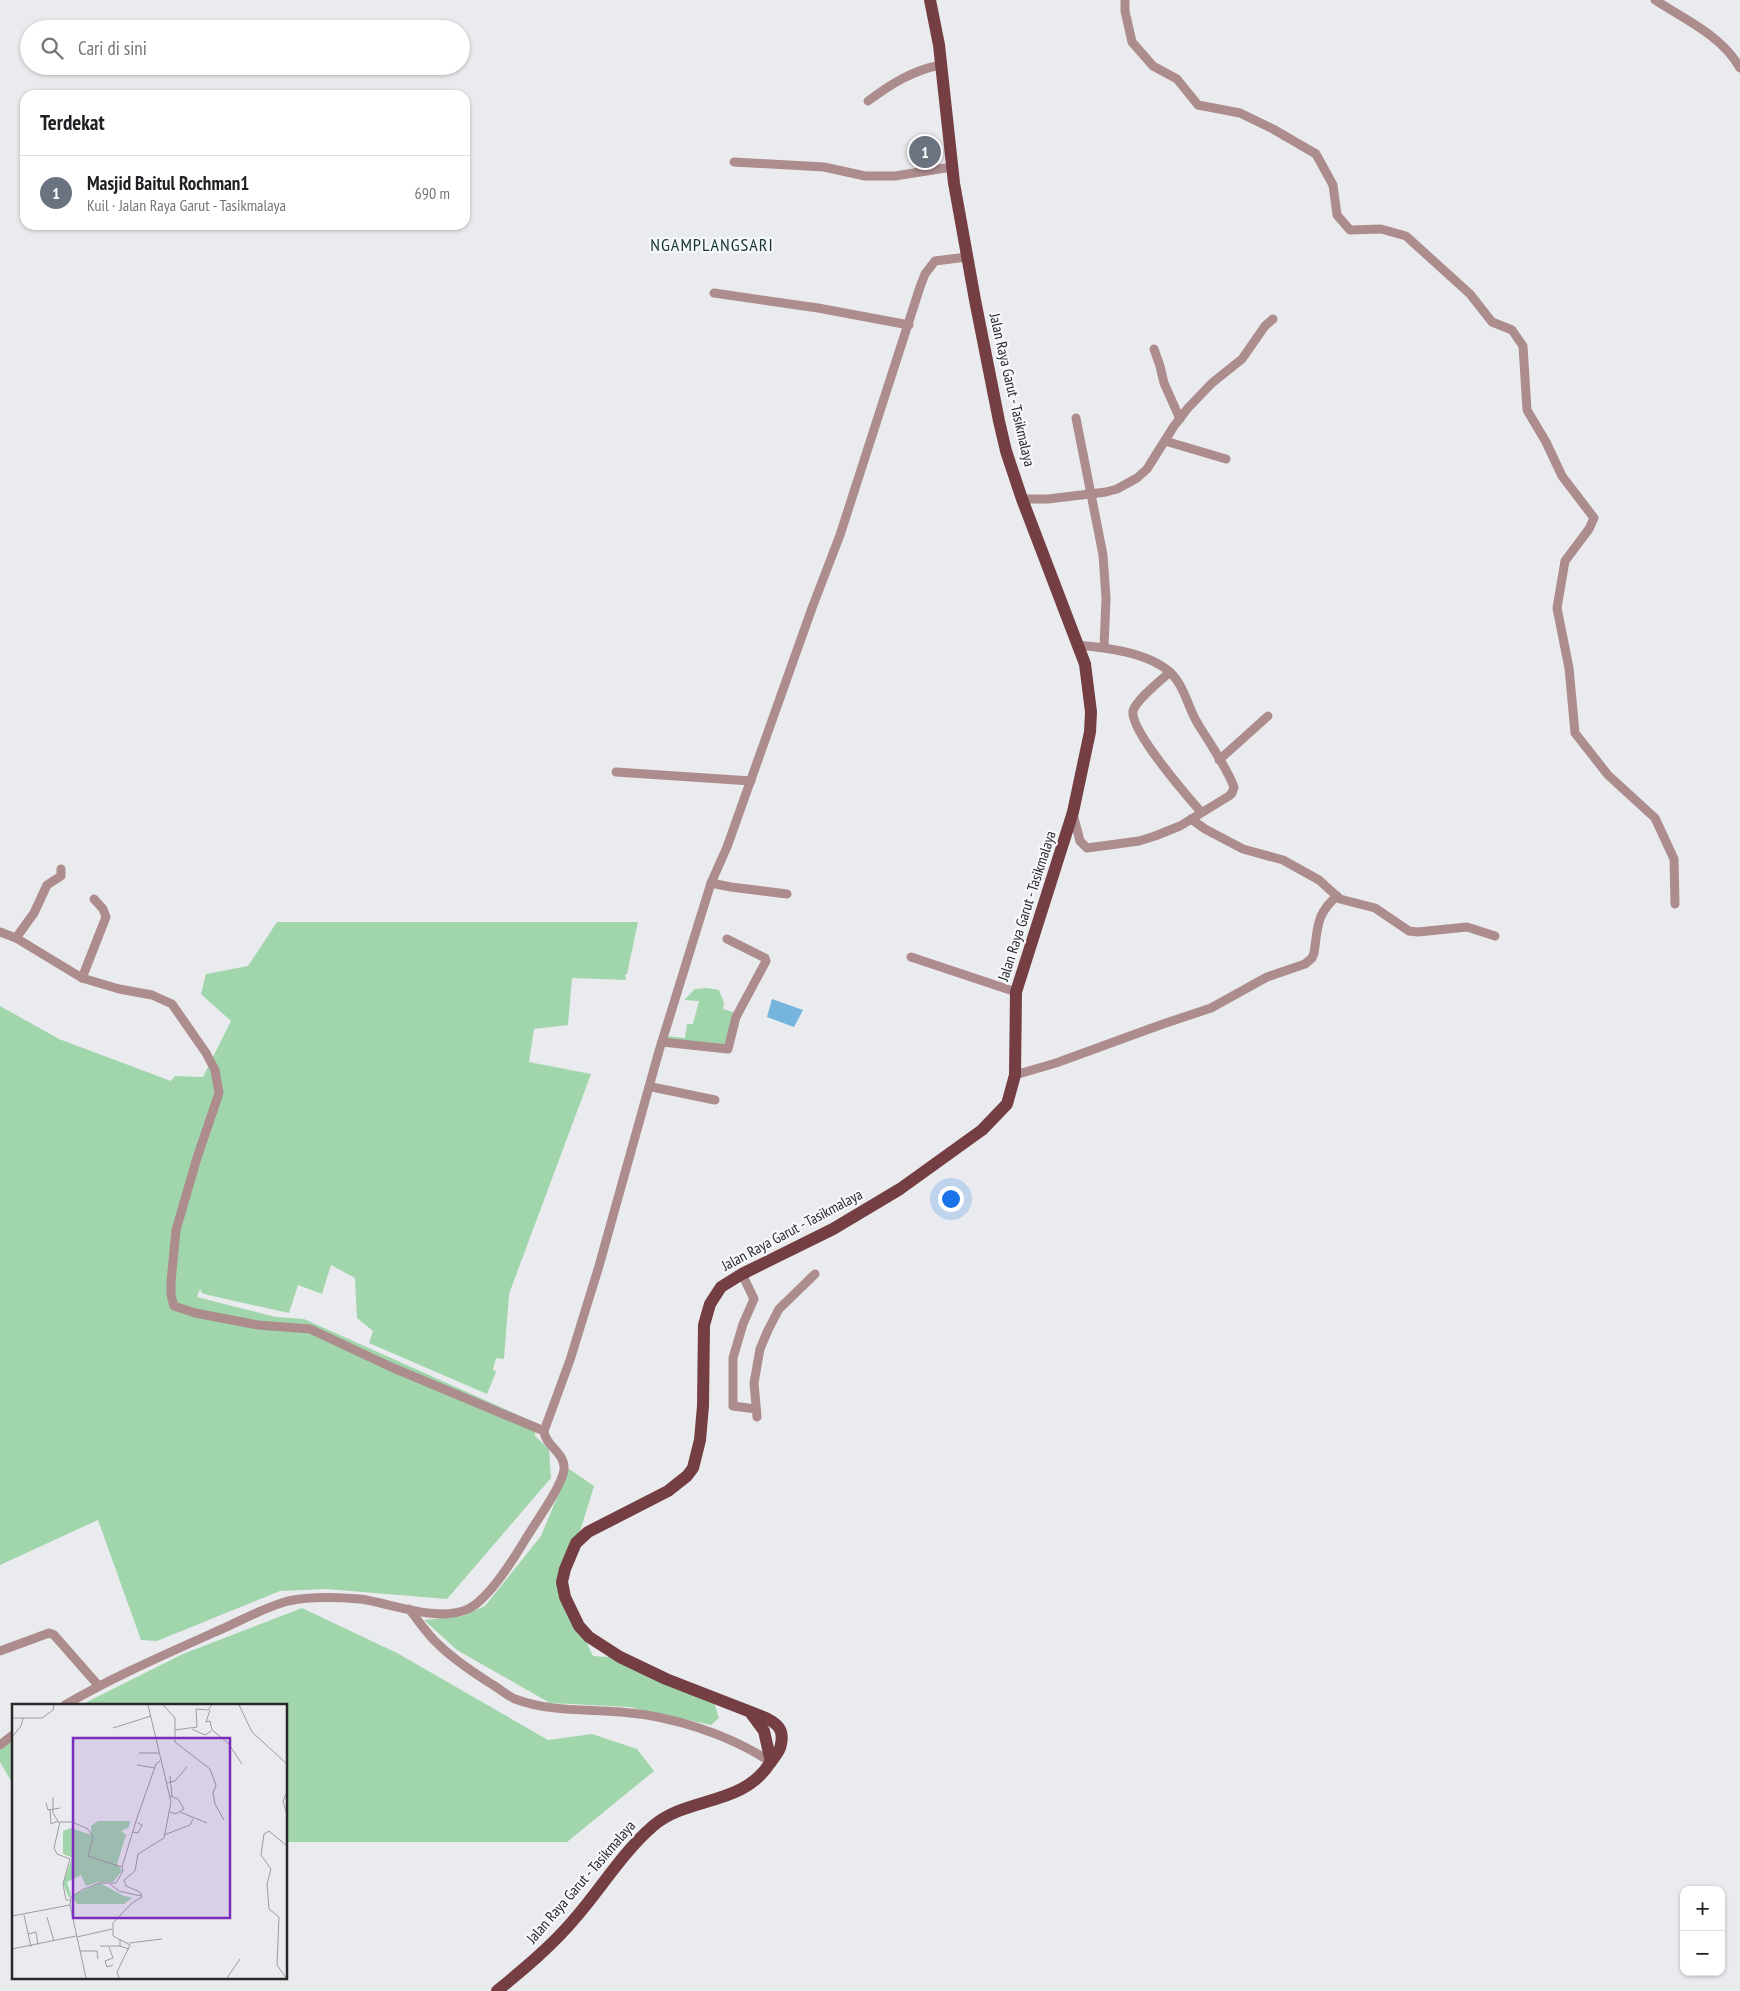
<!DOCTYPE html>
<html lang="id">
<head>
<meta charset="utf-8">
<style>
  body { margin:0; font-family:"PT Sans Narrow",sans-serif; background:#f6f6f6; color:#202124 }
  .controls { position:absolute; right:15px; bottom:15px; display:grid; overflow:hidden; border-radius:10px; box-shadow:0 1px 4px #0004 }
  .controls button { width:45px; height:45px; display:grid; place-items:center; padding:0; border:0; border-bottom:1px solid #e0e0e0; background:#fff; color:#202124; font:25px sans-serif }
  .you { position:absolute; left:950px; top:1198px; width:18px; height:18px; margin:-12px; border:4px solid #fff; border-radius:50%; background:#1a73e8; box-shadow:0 0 0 8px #1a73e833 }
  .badge { display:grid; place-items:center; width:32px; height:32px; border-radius:50%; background:#23695d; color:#fff; font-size:16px; font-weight:700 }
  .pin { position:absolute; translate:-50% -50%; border:2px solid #fff; box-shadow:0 1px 5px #0006 }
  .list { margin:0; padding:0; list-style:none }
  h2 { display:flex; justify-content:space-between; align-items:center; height:65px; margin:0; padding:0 20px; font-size:21px }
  h2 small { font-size:16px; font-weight:400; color:#757577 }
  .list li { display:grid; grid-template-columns:32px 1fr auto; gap:15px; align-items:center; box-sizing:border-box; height:75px; padding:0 20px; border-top:1px solid #e0e0e0 }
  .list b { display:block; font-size:19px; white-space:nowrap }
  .list p { margin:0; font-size:16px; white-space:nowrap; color:#757577 }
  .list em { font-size:16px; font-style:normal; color:#757577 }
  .icon { flex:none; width:28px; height:28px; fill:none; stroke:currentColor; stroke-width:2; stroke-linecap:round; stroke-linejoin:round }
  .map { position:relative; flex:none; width:1740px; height:1991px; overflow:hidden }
  .search { position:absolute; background:#fff; box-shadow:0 1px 4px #0004; left:20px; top:20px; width:450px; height:55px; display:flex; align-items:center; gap:12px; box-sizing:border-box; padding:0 18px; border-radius:28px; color:#757577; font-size:19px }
  .panel { position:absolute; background:#fff; box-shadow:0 1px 4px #0004; left:20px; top:90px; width:450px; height:140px; border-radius:15px }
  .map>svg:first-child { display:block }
  .green { fill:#a1d5ac }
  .water { fill:#74b4dd }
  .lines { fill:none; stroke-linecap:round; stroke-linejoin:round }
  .street { stroke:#ad8c8d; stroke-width:9 }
  .primary { stroke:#743e42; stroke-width:12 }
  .labels { text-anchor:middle; stroke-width:4.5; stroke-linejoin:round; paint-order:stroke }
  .street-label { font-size:15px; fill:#282829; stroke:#f7f8fb }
  .quarter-label { font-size:18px; letter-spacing:1px; fill:#153630; stroke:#f7f8fb }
  .inset-road { fill:none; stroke:#9c9d9f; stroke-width:1 }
  .view { fill:#7b2cbf; fill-opacity:0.15; stroke:#7b2cbf; stroke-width:2.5 }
  .inset-edge { fill:none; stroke:#282829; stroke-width:2.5 }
</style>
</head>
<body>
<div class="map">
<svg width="1740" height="1991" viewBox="0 0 1740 1991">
  <rect width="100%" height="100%" fill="#eaebee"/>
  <!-- green -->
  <g class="green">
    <path d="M277 922H638L627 974 625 975 626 980 572 978 568 1025 534 1029 529 1062 591 1074 509 1294 504 1359 496 1358 493 1369 496 1372 487 1394 369 1343 373 1331 357 1318 355 1278 331 1265 322 1294 298 1285 289 1313 208 1295 202 1293 200 1289 197 1297 276 1317 304 1319 536 1423 535 1436 549 1449 551 1478 447 1599 326 1589 280 1591 157 1641 141 1640 98 1520 0 1565V1006L59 1039 171 1081 175 1076 203 1077 231 1021 201 994 206 974 248 966Z"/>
    <path d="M707 988 719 990 724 1003 723 1009 736 1013 727 1046 665 1040 667 1036 685 1038 687 1024H693L699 1001 684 1000 695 989Z"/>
    <path d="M569 1469 594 1486 562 1590 593 1656 622 1658 714 1702 719 1718 711 1725 629 1707 550 1703 457 1650 424 1620 463 1616 485 1606 541 1536Z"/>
    <path d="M302 1608 397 1653 548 1740 592 1734 637 1749 654 1771 567 1842H286V1705H81L183 1654Z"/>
    <path d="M14 1739V1786L0 1762V1746Z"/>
  </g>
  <!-- water -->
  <path class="water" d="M772 999 803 1010 794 1027 767 1017Z"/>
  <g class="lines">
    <!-- street -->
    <g class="street">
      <path d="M1125 0V11L1132 42 1153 66 1177 79 1198 105 1240 113 1273 129 1316 154 1333 185 1337 215 1350 230 1381 229 1406 236 1470 294 1492 322 1512 330 1523 346 1527 410 1546 442 1562 476 1594 518 1589 529 1565 561 1557 608 1569 668 1575 733 1608 775 1655 818 1674 859 1675 904"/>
      <path d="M1655 0C1686 20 1722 36 1740 68"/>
      <path d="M868 101C891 84 913 70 941 65"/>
      <path d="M734 162 824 167 865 176H895L952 167"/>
      <path d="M714 293 818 308 909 325"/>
      <path d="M1154 349 1160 366 1164 383 1180 419"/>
      <path d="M1076 418 1103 555 1106 598 1104 647"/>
      <path d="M1165 441 1226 459"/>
      <path d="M1022 499H1048L1106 492 1117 489 1137 478 1147 469 1174 426 1188 408 1212 383 1242 359 1265 326 1273 319"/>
      <path d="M1170 672C1161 680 1136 700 1133 711 1130 730 1187 796 1201 812"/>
      <path d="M1219 760 1268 716"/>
      <path d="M616 772 751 781"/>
      <path d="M1073 814 1080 841 1087 848 1139 841 1155 836 1180 826 1229 796 1232 793 1234 787C1227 768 1209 742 1198 724 1189 710 1186 692 1176 679 1157 653 1108 648 1078 645"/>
      <path d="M1191 819 1205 829 1243 849 1283 860 1319 880 1340 899 1375 908 1409 931 1418 932 1467 927 1495 936"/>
      <path d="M711 883 731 887 787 894"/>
      <path d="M0 932 16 938 82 978 119 989 152 995 172 1004 206 1053 215 1070 219 1093 197 1158 176 1230 171 1282V1295L174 1306 195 1313 258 1325 310 1329 391 1367 544 1431"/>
      <path d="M16 938 34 913 47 885 61 876V869"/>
      <path d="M911 957 1016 992"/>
      <path d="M82 978 106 917 103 909 94 899"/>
      <path d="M662 1042 728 1049 736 1017 766 961 765 958 727 939"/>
      <path d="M1015 1075 1056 1063 1163 1024 1211 1008 1267 977 1305 964 1312 958 1314 953C1318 927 1316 914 1337 896"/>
      <path d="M649 1088 652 1087 715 1100"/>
      <path d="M742 1274 754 1299 743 1324 733 1358V1406L756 1409"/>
      <path d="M757 1417 754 1383 760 1349 768 1330 779 1309 815 1274"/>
      <path d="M409 1609C418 1620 427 1634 438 1644 454 1660 474 1673 493 1685 500 1689 508 1696 515 1699 550 1712 585 1709 621 1712 672 1716 728 1734 771 1762"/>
      <path d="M0 1651 49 1633 54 1635 98 1685"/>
      <path d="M65 1705C113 1677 164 1655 215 1632 239 1622 262 1608 288 1601 311 1596 336 1597 360 1599 391 1603 438 1623 468 1609 489 1599 513 1560 525 1540 535 1523 561 1488 564 1470 566 1453 545 1446 544 1431L570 1360 599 1266 659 1051 711 883 727 847 812 608 840 535 920 287 925 274 935 261 967 257"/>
      <path d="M0 1745 14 1734"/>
    </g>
    <!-- primary -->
    <g class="primary">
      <path d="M750 1712 764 1731 771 1762"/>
      <path d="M497 1991C525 1968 553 1945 577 1916 602 1887 623 1852 653 1826 688 1796 743 1806 770 1763 774 1757 780 1752 781 1744 784 1730 778 1724 766 1718L666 1679 620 1657 589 1637 579 1626 565 1597 562 1582 565 1569 576 1543 588 1532 668 1491 687 1476 693 1468 700 1440 703 1406 704 1325 710 1304 721 1287 742 1274 833 1229 900 1189 982 1130 1007 1104 1015 1075 1016 992 1073 812 1090 732 1091 712 1085 664 1022 499 1006 451 999 421 975 300 954 183 939 45 930 0"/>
    </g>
  </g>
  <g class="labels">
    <!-- street labels -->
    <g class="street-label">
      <text transform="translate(1012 390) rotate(77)" y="5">Jalan Raya Garut - Tasikmalaya</text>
      <text transform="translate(1027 906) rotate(-72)" y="5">Jalan Raya Garut - Tasikmalaya</text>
      <text transform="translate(792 1230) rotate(-28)" y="5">Jalan Raya Garut - Tasikmalaya</text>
      <text transform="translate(581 1882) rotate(-49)" y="5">Jalan Raya Garut - Tasikmalaya</text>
    </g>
    <!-- quarter labels -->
    <g class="quarter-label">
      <text x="712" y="251">NGAMPLANGSARI</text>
    </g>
  </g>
  <!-- overview -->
  <g transform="translate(12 1704)">
    <rect width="275" height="275" fill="#eaebee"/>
    <path d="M86 117H118L117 123 109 127 114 131 105 160 110 167 101 178H86L74 182 69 171 55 178 59 191 57 194 51 179 59 157V153L51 150V127L59 124 79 131V122ZM88 179 110 191 120 194 112 200H65L60 192Z" fill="#a1d5ac"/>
    <path class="inset-road" d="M151 1 163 14V38L198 65 204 81 201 89 203 100 212 116M227 1 240 28 275 60M198 6 194 18 198 17 200 26 216 39 230 60M0 14H30L41 6 42 1M101 24 139 12M180 25 193 31 199 27M163 26 185 23 184 5 196 6 200 1M0 33 9 22 11 14M127 49H147M125 61 143 64M158 72 160 93M154 79 163 77 175 63M275 88 271 97 275 111M41 93V109L47 119M34 99 36 106 48 104M38 106 39 120 46 117M158 108 163 110 172 105 166 95 158 92M168 108 195 119M275 115V132M121 128 126 129 130 121 126 119M152 131 178 121 181 115M98 180 107 187 129 192M130 193 128 188 114 182 112 176 123 167 126 150 152 134 159 98 136 1M58 196H54L51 180 58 155 45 150 42 144 48 118H60L76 125 81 133 76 152 110 163M58 201 74 274M12 211 19 243M0 212 58 201 59 193 70 186 87 179H104L111 167 110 163 125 114 144 60 148 57M35 213 42 237M16 230 24 228 26 241M65 233 100 225M108 236V242L117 245M117 239 150 235M88 242H108M97 243 101 254 93 257 95 263 101 261M0 245 64 232M68 247H85L86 255M107 274 105 268 118 241 101 232V219L120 199 130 193M215 274 228 255M274 274 265 261 267 213 257 205 255 180 259 165 249 151 252 130 257 127 275 142"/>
    <path class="view" d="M61 34H218V214H61Z"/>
    <rect width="275" height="275" class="inset-edge"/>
  </g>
</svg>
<div class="controls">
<button>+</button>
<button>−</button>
</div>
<div class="you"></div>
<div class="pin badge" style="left:925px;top:152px;background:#6b7280">1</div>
<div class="search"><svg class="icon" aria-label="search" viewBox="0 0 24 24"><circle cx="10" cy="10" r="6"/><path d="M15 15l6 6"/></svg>Cari di sini</div>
<section class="panel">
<h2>Terdekat<small></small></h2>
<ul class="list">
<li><span class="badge" style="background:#6b7280">1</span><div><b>Masjid Baitul Rochman1</b><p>Kuil · Jalan Raya Garut - Tasikmalaya</p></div><em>690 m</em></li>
</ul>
</section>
</div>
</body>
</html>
